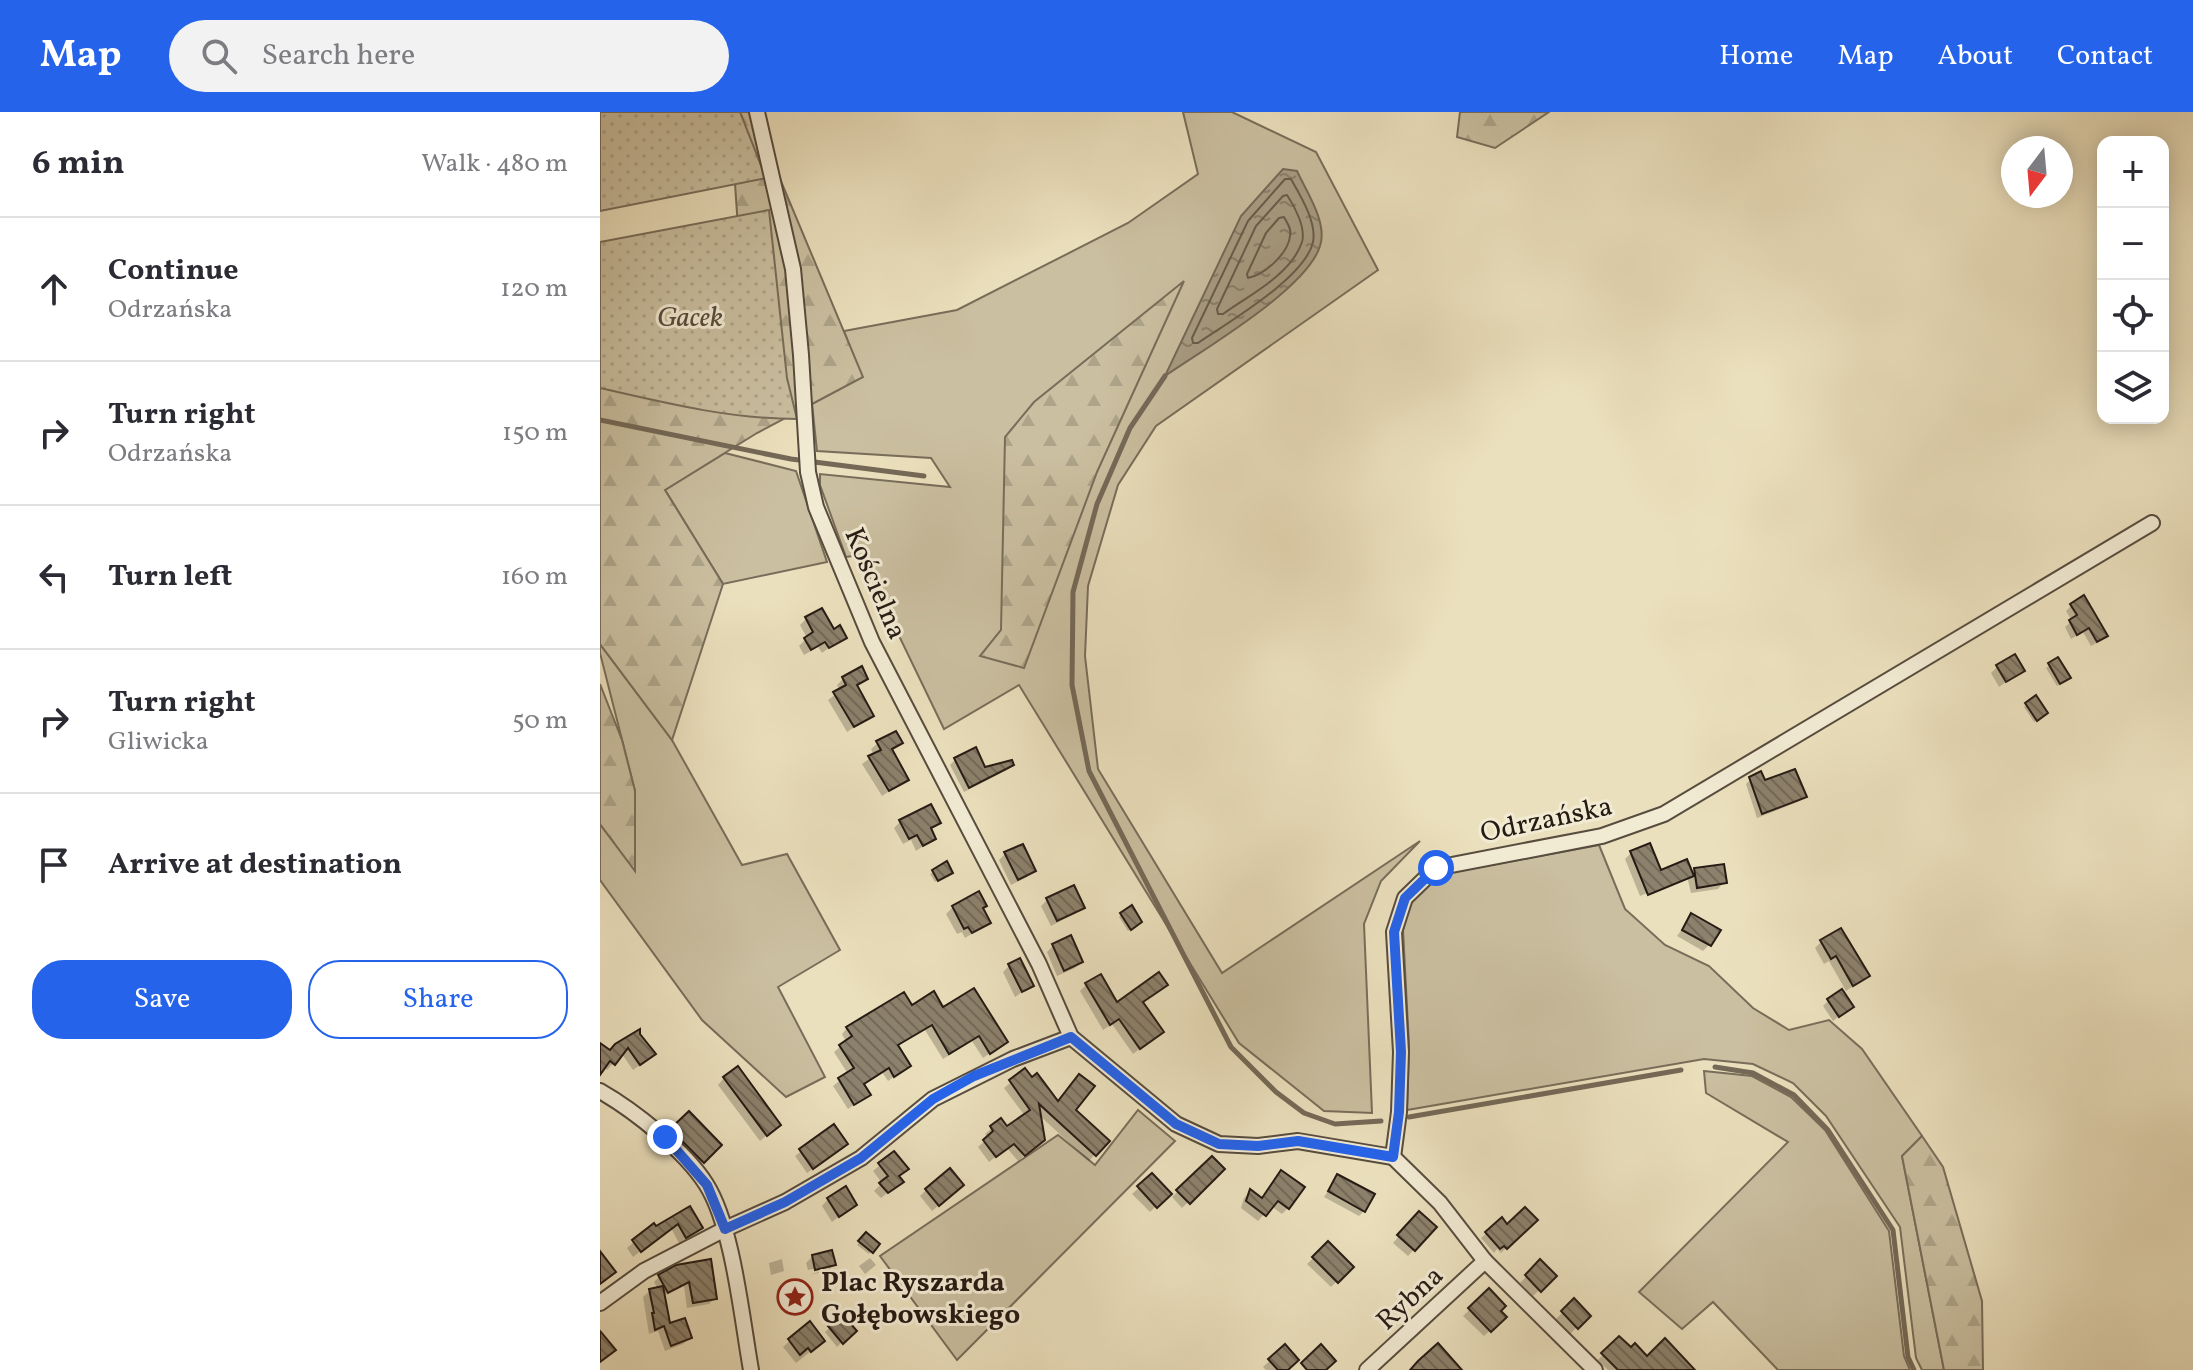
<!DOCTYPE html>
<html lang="en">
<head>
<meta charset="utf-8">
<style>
  body { margin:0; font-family:Vollkorn,serif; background:#f2f2f3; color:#2b2b33 }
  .controls { position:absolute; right:24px; top:24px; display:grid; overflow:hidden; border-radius:16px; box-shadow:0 4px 20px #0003 }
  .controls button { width:72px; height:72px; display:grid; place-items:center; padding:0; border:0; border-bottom:2px solid #e1e1e2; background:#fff; color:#2b2b33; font:40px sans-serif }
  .compass { position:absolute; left:1401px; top:24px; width:72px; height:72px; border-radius:50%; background:#fff; box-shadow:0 4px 20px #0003; rotate:196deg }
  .stop { position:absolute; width:24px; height:24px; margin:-18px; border:6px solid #2563eb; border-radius:50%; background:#fff }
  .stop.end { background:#2563eb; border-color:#fff; box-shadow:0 2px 8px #0008 }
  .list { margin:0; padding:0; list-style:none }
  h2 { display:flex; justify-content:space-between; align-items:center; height:104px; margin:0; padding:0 32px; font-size:34px }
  h2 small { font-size:26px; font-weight:400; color:#7c7c81 }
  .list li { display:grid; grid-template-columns:52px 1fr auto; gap:24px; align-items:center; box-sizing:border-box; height:144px; padding:0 32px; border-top:2px solid #e1e1e2 }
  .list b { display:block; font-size:30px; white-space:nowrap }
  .list p { margin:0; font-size:26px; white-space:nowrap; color:#7c7c81 }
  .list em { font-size:26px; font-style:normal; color:#7c7c81 }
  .actions { display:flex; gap:16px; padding:24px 32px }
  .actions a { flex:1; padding:18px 0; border:2px solid #2563eb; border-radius:32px; text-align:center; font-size:28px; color:#2563eb }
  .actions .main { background:#2563eb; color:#fff }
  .icon { flex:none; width:44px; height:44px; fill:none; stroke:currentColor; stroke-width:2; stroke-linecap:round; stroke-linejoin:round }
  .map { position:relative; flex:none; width:1593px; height:1258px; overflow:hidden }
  header { display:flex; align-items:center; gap:48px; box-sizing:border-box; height:112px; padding:0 40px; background:#2563eb; color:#fff }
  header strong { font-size:38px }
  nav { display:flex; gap:44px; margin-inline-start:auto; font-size:28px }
  .search { width:560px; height:72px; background:#f2f2f3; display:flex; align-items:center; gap:20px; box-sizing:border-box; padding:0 28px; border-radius:44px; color:#7c7c81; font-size:30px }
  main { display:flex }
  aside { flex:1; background:#fff }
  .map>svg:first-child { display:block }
  .grass { fill:#cabfa0; stroke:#786d5a; stroke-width:2 }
  .forest { fill:url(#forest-firs); stroke:#786d5a; stroke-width:2 }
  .park { fill:url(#park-dots); stroke:#786d5a; stroke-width:2 }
  .water { fill:url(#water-ripples); stroke:#746957; stroke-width:2 }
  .shadow { fill:#0003 }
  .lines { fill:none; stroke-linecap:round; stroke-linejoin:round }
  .shore { stroke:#675c4c; stroke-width:2 }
  .stream { stroke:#746957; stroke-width:5 }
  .building { fill:url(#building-back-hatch); stroke:#261b14; stroke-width:2 }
  .minor-casing { stroke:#574c3e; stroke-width:18 }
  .minor { stroke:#f2ebd4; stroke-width:14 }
  .route { stroke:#2563eb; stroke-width:10 }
  .labels { text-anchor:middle; stroke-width:6; stroke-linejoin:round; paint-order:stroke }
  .park-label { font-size:28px; font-style:italic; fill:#574c3e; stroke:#f2ebd4 }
  .street-label { font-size:28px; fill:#261b14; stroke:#f2ebd4 }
  .poi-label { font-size:28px; font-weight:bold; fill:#261b14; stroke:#f2ebd4; text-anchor:start }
</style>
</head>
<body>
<header>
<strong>Map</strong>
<div class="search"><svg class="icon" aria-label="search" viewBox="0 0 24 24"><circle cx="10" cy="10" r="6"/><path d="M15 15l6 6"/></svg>Search here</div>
<nav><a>Home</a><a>Map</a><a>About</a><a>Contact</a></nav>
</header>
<main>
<aside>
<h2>6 min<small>Walk · 480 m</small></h2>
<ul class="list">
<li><svg class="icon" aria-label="ahead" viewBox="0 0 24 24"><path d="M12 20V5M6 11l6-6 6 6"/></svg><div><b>Continue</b><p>Odrzańska</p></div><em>120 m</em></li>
<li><svg class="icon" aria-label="right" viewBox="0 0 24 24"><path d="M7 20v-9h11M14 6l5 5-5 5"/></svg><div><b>Turn right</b><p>Odrzańska</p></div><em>150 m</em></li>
<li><svg class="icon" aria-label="left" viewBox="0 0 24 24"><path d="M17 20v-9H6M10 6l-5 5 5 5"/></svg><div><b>Turn left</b></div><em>160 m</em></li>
<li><svg class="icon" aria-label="right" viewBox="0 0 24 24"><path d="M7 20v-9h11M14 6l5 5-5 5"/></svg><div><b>Turn right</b><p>Gliwicka</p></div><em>50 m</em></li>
<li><svg class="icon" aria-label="arrive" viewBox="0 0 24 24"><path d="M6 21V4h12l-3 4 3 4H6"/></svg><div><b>Arrive at destination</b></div></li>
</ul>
<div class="actions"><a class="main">Save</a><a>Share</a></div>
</aside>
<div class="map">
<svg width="1593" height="1258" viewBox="0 0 1593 1258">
  <defs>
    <pattern id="forest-firs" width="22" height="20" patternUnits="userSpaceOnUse" patternTransform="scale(2)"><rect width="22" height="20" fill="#cabfa0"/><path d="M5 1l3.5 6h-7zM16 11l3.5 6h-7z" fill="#ada489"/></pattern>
    <pattern id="park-dots" width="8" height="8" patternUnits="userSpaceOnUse" patternTransform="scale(2)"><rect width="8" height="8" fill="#cabfa0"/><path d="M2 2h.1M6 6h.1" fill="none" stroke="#ada489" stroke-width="1.8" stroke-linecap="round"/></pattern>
    <pattern id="water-ripples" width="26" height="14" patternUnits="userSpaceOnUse" patternTransform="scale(2)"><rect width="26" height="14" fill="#a89d84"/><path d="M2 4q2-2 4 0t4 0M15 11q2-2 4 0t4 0" fill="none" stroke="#897f6b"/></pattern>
    <pattern id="building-back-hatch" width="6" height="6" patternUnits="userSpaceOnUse" patternTransform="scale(2)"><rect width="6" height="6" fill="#8c816c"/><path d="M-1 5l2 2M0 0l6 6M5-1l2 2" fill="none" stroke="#726958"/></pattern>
  </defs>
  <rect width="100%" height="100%" fill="#ebe0bd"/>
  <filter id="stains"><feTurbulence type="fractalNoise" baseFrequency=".0025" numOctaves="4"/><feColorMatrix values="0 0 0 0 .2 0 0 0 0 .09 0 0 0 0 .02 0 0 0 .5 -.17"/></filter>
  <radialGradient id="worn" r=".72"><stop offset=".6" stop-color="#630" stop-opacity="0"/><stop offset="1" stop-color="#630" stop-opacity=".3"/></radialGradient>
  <!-- grass -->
  <g class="grass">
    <path d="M583 0H632L716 40 778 158 556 314 518 373 488 474 485 544 498 657 622 861 820 729 781 769 764 812 772 1001 724 999 639 931 419 573 344 617 260 443 246 445 220 373V362L350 375 331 346 217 339 212 292 262 265 244 219 357 198 528 111 598 62Z"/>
    <path d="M125 341 196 359 227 450 123 472 65 378Z"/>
    <path d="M0 532 72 628 142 753 187 742 240 838 178 875 225 965 186 985 102 908 0 768V712L34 757 35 679 0 541Z"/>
    <path d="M999 733 1025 797 1065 833 1109 854 1153 896 1189 918 1229 908 1262 937 1322 1024 1302 1044 1344 1258H1322L1316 1246 1300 1115 1226 1004 1193 971 1153 952 1104 947 807 998 809 934 803 818 810 791 838 763Z"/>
    <path d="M1104 959 1152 964 1191 985 1225 1018 1289 1119 1304 1244 1310 1258H1178L1113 1190 1082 1217 1039 1180 1188 1030 1106 981Z"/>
    <path d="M538 998 575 1029 357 1248 280 1144 458 1023 495 1053Z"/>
  </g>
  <!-- forest -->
  <g class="forest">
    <path d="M125 0H152L263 265 157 321 65 378 123 472 72 628 0 532V247L144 205 131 12Z"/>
    <path d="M860 0H949L895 36 857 25Z"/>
    <path d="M584 169 497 360 424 556 380 544 401 518 405 325 434 290Z"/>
    <path d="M0 572 22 628 35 679V759L0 712Z"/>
    <path d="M1322 1024 1343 1055 1382 1189 1383 1258H1344L1302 1044Z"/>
  </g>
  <!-- park -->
  <g class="park">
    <path d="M0 0H140L166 66 0 99Z"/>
    <path d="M169 98 187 266 197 307C130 307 65 291 0 276V130Z"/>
  </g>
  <!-- water -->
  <path class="water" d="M683 57 697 59C706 79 728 111 720 134 707 177 604 237 565 264L641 104Z"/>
  <!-- shadow -->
  <g class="shadow">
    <path d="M1471 494 1506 523 1500 529 1491 534 1483 520 1471 527 1465 515 1472 509 1466 499Z"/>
    <path d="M206 507 233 519 244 525 222 541 218 535 204 543 199 534 207 526 200 513Z"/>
    <path d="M1458 548 1466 568 1457 574 1446 556Z"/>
    <path d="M1397 555 1423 558 1399 575 1391 561Z"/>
    <path d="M261 557 266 566 256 575 271 604 247 620 228 588 240 579 237 573 243 567Z"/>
    <path d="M1426 593 1443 603 1434 610 1424 595Z"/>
    <path d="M278 631H300L291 639 306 668 282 684 262 652 274 643 271 637Z"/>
    <path d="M355 648 384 657 412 653 407 658 364 680 350 653Z"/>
    <path d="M1151 667 1164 671 1205 685 1200 689 1157 706 1146 672Z"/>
    <path d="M301 709 338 710 329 718 334 727 316 739 311 728 303 732 294 716Z"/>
    <path d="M1031 741 1060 760 1091 762 1095 758 1124 770 1118 777 1091 781 1087 764 1040 784 1025 747Z"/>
    <path d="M405 742 434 759 427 765 411 773 399 748Z"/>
    <path d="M346 752 348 763 335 770 330 762Z"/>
    <path d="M447 788 482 795 476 801 451 814 441 794Z"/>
    <path d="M353 795 381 796 389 811 365 826 362 820 357 822 346 802Z"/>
    <path d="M522 802 537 813 528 819 519 805Z"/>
    <path d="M1092 804 1109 833 1103 839 1077 824Z"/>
    <path d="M1221 830 1268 864 1246 879 1229 849 1224 852 1215 836Z"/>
    <path d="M453 834 481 849 475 856 457 864 447 840Z"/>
    <path d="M409 854 432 873 415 885 403 860Z"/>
    <path d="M486 873 517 892 541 891 561 920 533 942 512 912 503 918 480 879Z"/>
    <path d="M1229 888 1251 895 1233 909 1223 894Z"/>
    <path d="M311 895 343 898 406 930 383 946 372 929 343 947 325 918 296 934 308 954 288 969 282 960 263 973 269 982 248 997 233 974 248 962 234 940 246 930 242 922 247 916Z"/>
    <path d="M38 921 47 948 33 958 22 942 7 958 4 955 0 959V933L9 940Z"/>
    <path d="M425 959 457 991 474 998 507 1029 489 1049 439 1003 436 1033 418 1049 407 1036 389 1050 378 1035 388 1026 385 1022 400 1009 407 1017 425 1004 404 976Z"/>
    <path d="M124 966 172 1019 160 1029 118 973Z"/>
    <path d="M89 1002 119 1033 92 1060 62 1028Z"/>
    <path d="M234 1015 241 1037 207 1061 195 1044Z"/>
    <path d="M294 1041 297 1065 301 1070 281 1086 274 1079 282 1071 273 1059Z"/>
    <path d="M612 1047 622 1057 582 1096 572 1085Z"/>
    <path d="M552 1064 569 1082 550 1100 532 1082Z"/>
    <path d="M738 1064 764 1099 759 1104 724 1085Z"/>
    <path d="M675 1067 688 1096 682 1102 671 1094 658 1109 641 1096 644 1086 650 1080 661 1087Z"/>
    <path d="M326 1078 355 1080 332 1099 320 1084Z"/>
    <path d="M228 1087 255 1092 232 1110 222 1094Z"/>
    <path d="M89 1096 101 1116 94 1122 79 1131 71 1116 33 1145 27 1136 34 1130Z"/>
    <path d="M819 1102 834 1115 808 1144 793 1131Z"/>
    <path d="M901 1108 907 1115 935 1108 901 1141 897 1137 894 1141 881 1126Z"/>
    <path d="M266 1122 278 1132 269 1142 257 1133Z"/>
    <path d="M728 1132 751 1155 731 1175 707 1152Z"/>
    <path d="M213 1144 234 1152 228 1159 209 1163 229 1157V1153L208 1158 206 1151Z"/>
    <path d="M270 1146 276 1153 265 1162 259 1154Z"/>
    <path d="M182 1147 184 1159 171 1163 169 1151Z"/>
    <path d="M940 1150 954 1164 933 1184 920 1171Z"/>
    <path d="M77 1155 115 1186 109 1192 87 1196 84 1174 63 1184 68 1214 90 1226 83 1232 65 1239 58 1219 49 1222 43 1185 50 1179 58 1177 54 1170 60 1164Z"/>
    <path d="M889 1179 904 1205 884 1224 863 1204Z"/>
    <path d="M974 1189 988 1204 970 1222 956 1207Z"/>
    <path d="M242 1205 254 1219 237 1235 225 1220Z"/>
    <path d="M209 1212 216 1235 196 1251 183 1235Z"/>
    <path d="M1019 1226 1030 1238 1047 1247 1092 1258H1008L998 1248Z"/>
    <path d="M684 1235 686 1258H666L663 1255Z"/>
  </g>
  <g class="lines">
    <!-- shore -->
    <g class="shore">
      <path d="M691 67C700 83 717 110 713 130 705 166 627 211 598 231H593L592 226 648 109 685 67Z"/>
      <path d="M687 83C695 95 706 116 702 130 691 163 649 183 623 202H618L617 197 656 114 683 84Z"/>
      <path d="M684 105C687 111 692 117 690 124 688 142 664 163 648 166L647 162 666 121 679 106Z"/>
    </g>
    <!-- stream -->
    <g class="stream">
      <path d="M565 264 530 316 497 392 473 480 472 573 489 659 631 935 676 980 704 1001 735 1012 781 1009"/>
      <path d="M0 308 191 347 324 364"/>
      <path d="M1115 955 1153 961 1194 983 1228 1018 1293 1118 1308 1245 1314 1258"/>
      <path d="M809 1005 1081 958"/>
    </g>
  </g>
  <!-- building -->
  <g class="building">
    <path d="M1484 483 1508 524 1497 530 1489 516 1477 523 1469 508 1477 503 1470 492Z"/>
    <path d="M222 496 234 517 240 513 247 526 229 536 225 530 211 538 204 526 213 520 205 505Z"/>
    <path d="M1415 542 1425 559 1406 570 1396 553Z"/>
    <path d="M1458 545 1471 566 1460 572 1448 551Z"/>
    <path d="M262 554 268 567 257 573 274 604 254 615 233 580 246 573 242 565Z"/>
    <path d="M1436 583 1448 601 1437 609 1425 591Z"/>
    <path d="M296 619 303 631 292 637 309 668 289 679 268 644 281 638 276 629Z"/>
    <path d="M376 635 385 655 412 648 414 653 369 676 354 646Z"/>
    <path d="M1195 657 1207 685 1162 702 1149 665 1161 659 1165 668Z"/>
    <path d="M331 692 341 711 331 716 336 727 323 734 317 723 309 727 299 708Z"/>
    <path d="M1050 731 1061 758 1087 747 1094 764 1048 783 1030 739Z"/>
    <path d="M423 732 436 759 418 768 404 740Z"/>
    <path d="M347 749 353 761 338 769 332 758Z"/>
    <path d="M1124 752 1127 771 1097 776 1094 756Z"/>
    <path d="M474 773 485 796 457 809 446 786Z"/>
    <path d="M379 779 387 794 383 796 391 811 372 821 368 815 364 817 352 794Z"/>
    <path d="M532 793 542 810 531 818 520 801Z"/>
    <path d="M1091 801 1121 818 1111 834 1082 818Z"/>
    <path d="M1241 816 1270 864 1253 874 1236 844 1231 847 1220 828Z"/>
    <path d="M471 823 483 850 464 859 452 832Z"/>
    <path d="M420 846 434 874 422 880 408 852Z"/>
    <path d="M559 860 568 873 543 890 564 920 540 937 519 907 510 913 485 871 501 862 517 890Z"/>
    <path d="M374 876 408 930 390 942 379 924 349 942 332 913 298 933 311 954 294 965 289 956 264 972 271 983 254 993 238 966 254 956 239 933 252 924 246 915 304 880 312 893 334 879 343 895Z"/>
    <path d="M1242 877 1254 895 1239 905 1227 887Z"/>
    <path d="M40 917V922L56 942 40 953 28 936 15 953 10 949 0 963V931L10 938 15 932Z"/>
    <path d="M138 954 181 1013 167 1024 123 965Z"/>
    <path d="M425 956 432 965 437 961 458 989 479 962 495 974 476 998 510 1029 496 1044 439 992 445 1028 425 1044 414 1032 396 1045 383 1028 393 1019 390 1014 401 1006 407 1014 430 998 409 968Z"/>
    <path d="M89 999 122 1033 104 1051 70 1017Z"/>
    <path d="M234 1012 248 1032 213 1057 199 1037Z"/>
    <path d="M294 1039 309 1057 299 1064 304 1070 288 1081 279 1071 288 1064 278 1051Z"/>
    <path d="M612 1044 625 1057 590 1092 576 1078Z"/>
    <path d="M350 1056 364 1073 339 1094 325 1077Z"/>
    <path d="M681 1058 705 1075 689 1097 678 1089 666 1104 646 1089 650 1077 662 1086Z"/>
    <path d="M552 1061 572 1082 557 1096 537 1074Z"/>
    <path d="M737 1062 775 1082 765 1100 728 1079Z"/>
    <path d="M246 1074 257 1093 239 1105 227 1086Z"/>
    <path d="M90 1094 103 1116 86 1126 78 1112 41 1140 32 1128 54 1111 56 1114Z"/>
    <path d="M925 1095 938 1108 907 1137 904 1134 900 1137 885 1120 902 1105 907 1112Z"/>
    <path d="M819 1099 837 1115 815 1139 797 1123Z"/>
    <path d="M266 1120 280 1132 273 1141 258 1129Z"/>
    <path d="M728 1129 754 1155 738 1171 712 1145Z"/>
    <path d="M232 1138 236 1153 215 1158 212 1143Z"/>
    <path d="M0 1139 16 1160 0 1172Z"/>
    <path d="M111 1147 117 1187 93 1191 89 1170 68 1181 58 1163 76 1153Z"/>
    <path d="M940 1147 957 1164 941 1180 925 1163Z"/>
    <path d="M63 1174 70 1211 85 1206 92 1226 71 1234 64 1214 55 1218 52 1201H54L49 1177Z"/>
    <path d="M889 1176 906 1194 901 1199 907 1205 891 1220 868 1196Z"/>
    <path d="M974 1186 991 1204 978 1217 961 1199Z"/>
    <path d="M242 1202 257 1219 243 1232 228 1214Z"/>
    <path d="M210 1209 225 1229 211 1240 208 1236 200 1243 188 1227Z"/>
    <path d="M0 1219 16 1238 0 1250Z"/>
    <path d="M1019 1224 1031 1235 1035 1231 1047 1244 1065 1226 1095 1258H1018L1001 1241Z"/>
    <path d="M838 1231 862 1258H810L818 1249Z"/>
    <path d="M685 1232 699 1248 688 1258H678L668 1247Z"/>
    <path d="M721 1232 736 1249 726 1258H707L701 1251Z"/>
  </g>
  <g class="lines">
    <defs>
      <g id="minor">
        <path d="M157 0 193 157 201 243 208 360 216 395 272 530 439 852 471 925 576 1012 619 1032 658 1034 698 1029 793 1045"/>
        <path d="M0 979C35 999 85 1039 106 1072 133 1114 142 1208 151 1258"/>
        <path d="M793 1045 799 1000 801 940 794 820 805 786 836 756 1002 724 1064 702 1552 411"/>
        <path d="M885 1149 995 1258"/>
        <path d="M0 1191 44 1159 125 1117 185 1090 261 1046 333 987 413 947 471 925"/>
        <path d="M767 1258 885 1149 840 1091 793 1045"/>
      </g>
    </defs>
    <!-- minor casing -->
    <use href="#minor" class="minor-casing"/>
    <!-- minor -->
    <use href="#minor" class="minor"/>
  </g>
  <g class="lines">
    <!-- route -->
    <path class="route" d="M65 1025 107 1073 125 1117 185 1090 261 1046 333 987 374 964 471 925 576 1012 619 1032 658 1034 698 1029 793 1045 799 1000 801 940 794 820 805 786 836 756"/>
  </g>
  <!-- icons -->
  <defs>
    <symbol id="sight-ring" viewBox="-11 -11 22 22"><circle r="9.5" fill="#f2ebd4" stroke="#8f2418" stroke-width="1.5"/><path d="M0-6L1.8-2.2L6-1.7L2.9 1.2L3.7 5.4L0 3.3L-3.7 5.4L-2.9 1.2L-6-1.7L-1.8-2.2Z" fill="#8f2418"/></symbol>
  </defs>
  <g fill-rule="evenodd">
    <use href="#sight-ring" x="175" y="1165" width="40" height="40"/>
  </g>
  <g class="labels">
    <!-- park labels -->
    <g class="park-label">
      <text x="90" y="214">Gacek</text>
    </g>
    <!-- street labels -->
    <g class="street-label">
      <text transform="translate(277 471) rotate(67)" y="10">Kościelna</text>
      <text transform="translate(946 706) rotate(-12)" y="10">Odrzańska</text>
      <text transform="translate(809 1185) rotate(-43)" y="10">Rybna</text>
    </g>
    <!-- poi labels -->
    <g class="poi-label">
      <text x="221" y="1179">Plac Ryszarda<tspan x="221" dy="32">Gołębowskiego</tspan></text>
    </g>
  </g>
  <rect width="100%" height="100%" filter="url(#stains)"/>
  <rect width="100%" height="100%" fill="url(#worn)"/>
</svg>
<div class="controls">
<button>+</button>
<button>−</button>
<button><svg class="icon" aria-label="locate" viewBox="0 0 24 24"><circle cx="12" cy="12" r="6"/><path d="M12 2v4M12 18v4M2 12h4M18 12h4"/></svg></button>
<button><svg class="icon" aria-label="layers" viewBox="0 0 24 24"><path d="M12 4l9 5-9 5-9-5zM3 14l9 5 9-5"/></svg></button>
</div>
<svg class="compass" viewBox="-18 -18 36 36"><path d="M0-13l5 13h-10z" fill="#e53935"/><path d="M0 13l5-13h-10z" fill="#7c7c81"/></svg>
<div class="stop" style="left:836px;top:756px"></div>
<div class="stop end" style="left:65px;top:1025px"></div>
</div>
</main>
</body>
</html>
